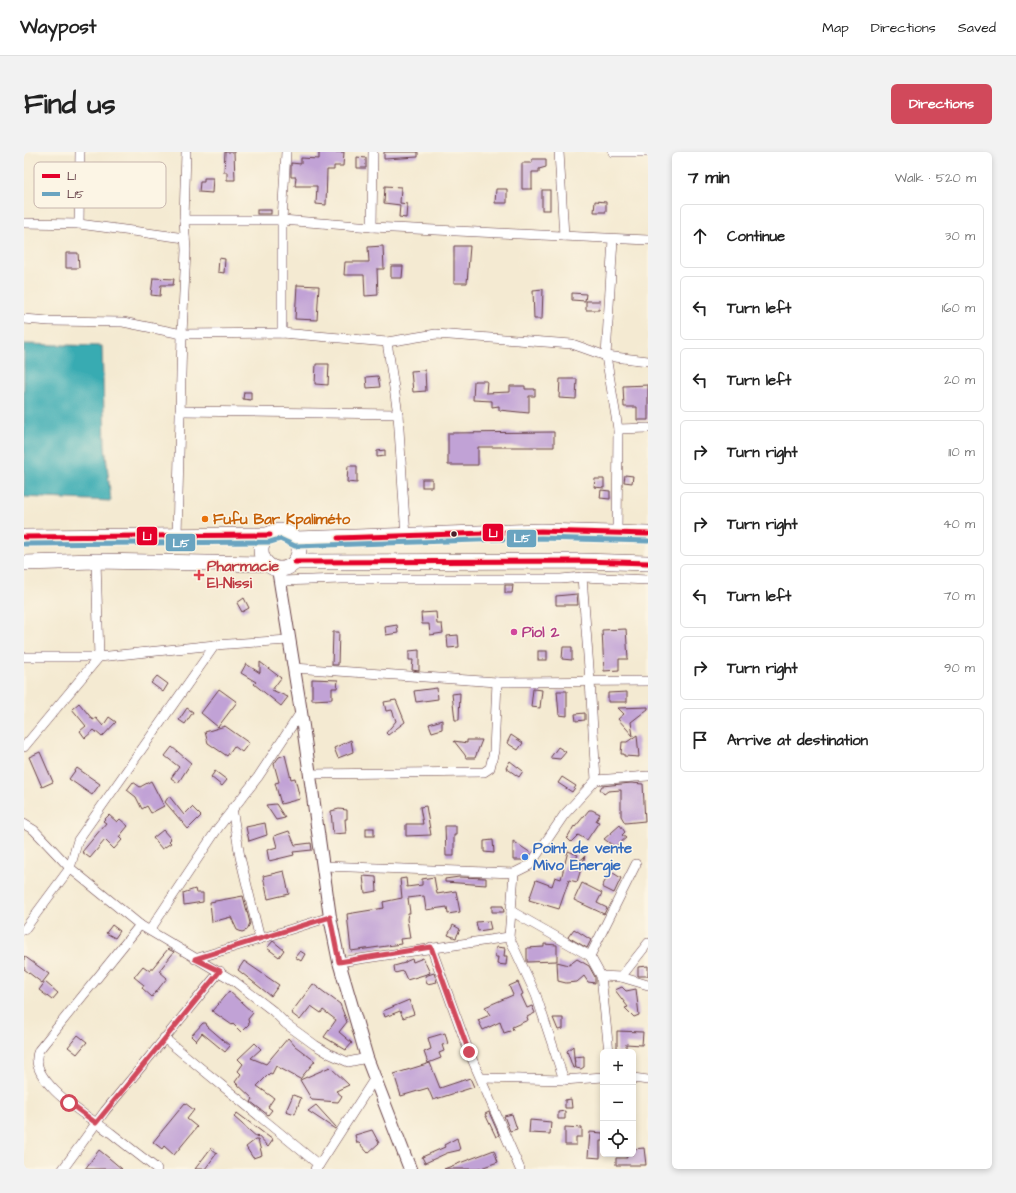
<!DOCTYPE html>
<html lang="en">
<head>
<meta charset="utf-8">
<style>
  body { margin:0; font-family:"Architects Daughter",sans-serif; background:#f2f2f2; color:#222 }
  .controls { position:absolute; right:12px; bottom:12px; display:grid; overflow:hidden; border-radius:6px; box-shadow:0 2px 6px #0003 }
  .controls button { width:36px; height:36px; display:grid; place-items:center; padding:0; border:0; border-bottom:1px solid #e0e0e0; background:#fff; color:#222; font:20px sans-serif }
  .stop { position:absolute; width:12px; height:12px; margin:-9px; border:3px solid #d1495b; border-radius:50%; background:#fff }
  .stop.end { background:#d1495b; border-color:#fff; box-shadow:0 1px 4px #0008 }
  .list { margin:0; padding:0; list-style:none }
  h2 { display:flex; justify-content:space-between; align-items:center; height:52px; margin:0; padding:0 16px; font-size:17px }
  h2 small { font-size:13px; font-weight:400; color:#767676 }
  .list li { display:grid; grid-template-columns:26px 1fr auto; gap:12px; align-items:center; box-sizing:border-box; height:64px; margin:0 8px 8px; padding:0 8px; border:1px solid #e0e0e0; border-radius:6px }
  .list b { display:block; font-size:15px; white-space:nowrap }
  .list em { font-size:13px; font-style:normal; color:#767676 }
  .icon { flex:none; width:22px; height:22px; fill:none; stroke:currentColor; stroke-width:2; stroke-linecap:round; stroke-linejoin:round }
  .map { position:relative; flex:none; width:624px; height:1017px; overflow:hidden; border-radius:6px }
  header { display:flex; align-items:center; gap:24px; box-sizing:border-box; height:56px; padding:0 20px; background:#fff; border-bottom:1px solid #e0e0e0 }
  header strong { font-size:19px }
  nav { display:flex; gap:22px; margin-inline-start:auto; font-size:14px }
  .intro { display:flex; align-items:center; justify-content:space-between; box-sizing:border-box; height:96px; padding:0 24px }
  h1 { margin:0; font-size:28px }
  .button { padding:10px 18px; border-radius:6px; background:#d1495b; color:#fff; font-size:14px; font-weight:700 }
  main { display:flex; gap:24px; padding:0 24px }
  aside { flex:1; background:#fff; border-radius:6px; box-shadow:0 2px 6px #0003 }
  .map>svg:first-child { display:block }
  .water { fill:#39abb2; stroke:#42656e }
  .building { fill:#c1a2d6 }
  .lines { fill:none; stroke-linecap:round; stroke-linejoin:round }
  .minor-casing { stroke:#643d44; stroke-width:10 }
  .tertiary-casing { stroke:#643d44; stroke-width:14 }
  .trunk-casing { stroke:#643d44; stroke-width:16 }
  .minor { stroke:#fff; stroke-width:9 }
  .tertiary { stroke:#fff; stroke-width:12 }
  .trunk { stroke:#fff; stroke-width:15 }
  .bus-1-casing { stroke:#fcf5e5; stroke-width:8 }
  .bus-2-casing { stroke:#fcf5e5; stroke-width:8 }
  .bus-1 { stroke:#e4002b; stroke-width:5 }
  .bus-2 { stroke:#6aa4c0; stroke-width:5 }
  .route { stroke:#d1495b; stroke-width:5 }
  .food-dot { fill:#e8710a; stroke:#fcf5e5; stroke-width:1.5 }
  .bus-dot { fill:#4a1f2b; stroke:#fcf5e5; stroke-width:1.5 }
  .health-dot { fill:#e0444e; stroke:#fcf5e5; stroke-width:1.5 }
  .hotel-dot { fill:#d1479c; stroke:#fcf5e5; stroke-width:1.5 }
  .shop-dot { fill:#3f7fe0; stroke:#fcf5e5; stroke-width:1.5 }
  .labels { text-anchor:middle; stroke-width:3; stroke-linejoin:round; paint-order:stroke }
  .food-label { font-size:15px; font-weight:bold; fill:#c56008; stroke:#fcf5e5; text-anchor:start }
  .health-label { font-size:15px; font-weight:bold; fill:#be3a42; stroke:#fcf5e5; text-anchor:start }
  .hotel-label { font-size:15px; font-weight:bold; fill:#b23c85; stroke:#fcf5e5; text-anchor:start }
  .shop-label { font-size:15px; font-weight:bold; fill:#366cbe; stroke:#fcf5e5; text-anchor:start }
  .key { fill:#fcf5e5; stroke:#c7b5ad; stroke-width:1 }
  .key-label { font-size:11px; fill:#4a1f2b }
  .line-badge { stroke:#fcf5e5; stroke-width:1.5 }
  .badge-label { font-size:11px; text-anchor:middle; font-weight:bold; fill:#fff }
</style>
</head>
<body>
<header>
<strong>Waypost</strong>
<nav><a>Map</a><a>Directions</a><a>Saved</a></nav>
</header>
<div class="intro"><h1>Find us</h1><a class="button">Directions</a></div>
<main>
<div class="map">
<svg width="624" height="1017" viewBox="0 0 624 1017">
  <rect width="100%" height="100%" fill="#fcf5e5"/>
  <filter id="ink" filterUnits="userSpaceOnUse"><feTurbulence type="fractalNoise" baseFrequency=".025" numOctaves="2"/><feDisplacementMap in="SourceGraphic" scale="8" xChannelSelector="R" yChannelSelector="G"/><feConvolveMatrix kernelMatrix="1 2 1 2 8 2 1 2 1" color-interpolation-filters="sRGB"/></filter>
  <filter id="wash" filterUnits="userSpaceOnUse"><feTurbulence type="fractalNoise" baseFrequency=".012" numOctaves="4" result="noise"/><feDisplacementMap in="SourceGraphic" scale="16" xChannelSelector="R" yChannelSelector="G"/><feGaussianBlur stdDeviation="0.9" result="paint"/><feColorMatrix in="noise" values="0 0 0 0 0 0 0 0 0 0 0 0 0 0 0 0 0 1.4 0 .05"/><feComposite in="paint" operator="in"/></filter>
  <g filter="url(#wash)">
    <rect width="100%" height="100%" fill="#f4ead2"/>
    <!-- water -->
    <path class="water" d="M0 192 78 194 81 294 87 349 0 345Z"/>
    <g id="blocks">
      <!-- building -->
      <g class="building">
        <path d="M201 0H210L211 28H203V20H200Z"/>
        <path d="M295 0H320L319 14H310V18H303L302 53 292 52 293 34H271L272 25H267V11L277 12V6L295 7Z"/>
        <path d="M360 0H394V5L360 7Z"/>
        <path d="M333 5 342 6V16H333Z"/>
        <path d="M508 7H522V15L515 17V20H508V37H498V11H508Z"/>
        <path d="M180 26H189L188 41 175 40 176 30H180Z"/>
        <path d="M361 34 377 35 376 51 383 52 382 66 375 65 376 53 360 51Z"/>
        <path d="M472 37H483V51H471Z"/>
        <rect x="518" y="38" width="8" height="20"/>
        <path d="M571 49 582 50V60H570Z"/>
        <rect x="233" y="58" width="14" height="4"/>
        <path d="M359 94 360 117H353L354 143 341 144 340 123H320L321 110H345L344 95Z"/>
        <path d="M430 94H446L443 131H430Z"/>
        <path d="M42 101H54L55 116H42Z"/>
        <path d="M195 106 201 107 200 121 194 120Z"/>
        <path d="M367 114H379L378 126H367Z"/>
        <path d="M129 126 150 127 149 133H137L136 144 127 143Z"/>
        <path d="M273 133 295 134 293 168 271 167Z"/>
        <path d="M519 137 518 167H510L509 138Z"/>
        <path d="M548 141 562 142 561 149 548 148Z"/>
        <path d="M562 149H576L575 158H562Z"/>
        <path d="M292 212H305L304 233 291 232Z"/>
        <path d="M401 218 402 239 389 240 387 219Z"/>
        <path d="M354 224 356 235 343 236 342 225Z"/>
        <path d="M536 227H553L552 247 535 246Z"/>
        <path d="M450 229H463L462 241 486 240V234H501V237H511V244H505V261L475 258V254L468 255V249L449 248Z"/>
        <path d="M624 233V268H613V255H600L599 234Z"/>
        <path d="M220 240H227V248L219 247Z"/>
        <path d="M530 280V295H454V313H424V281Z"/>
        <path d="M361 298V304L353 305V299Z"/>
        <path d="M324 314H333V331L323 330Z"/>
        <path d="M601 323 609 324 608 331 600 330Z"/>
        <rect x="398" y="327" width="10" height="8"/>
        <path d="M571 327H580V336L570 335Z"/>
        <path d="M577 338 586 339V347L576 346Z"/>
        <path d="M481 433H489L488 441H481Z"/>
        <path d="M553 442 554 453H532V444Z"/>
        <path d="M220 446 225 456 218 460 213 451Z"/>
        <path d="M412 460 413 472H418L419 481 406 483 405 472H398L397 461Z"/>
        <path d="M373 473 374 481 362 483 361 475Z"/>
        <path d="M602 477 604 507H595V518L580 519 578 478Z"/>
        <path d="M309 480H315L314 513H308Z"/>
        <path d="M434 483 435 495 424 496 423 484Z"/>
        <path d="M539 495H548V508L538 507Z"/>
        <path d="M395 498V519L388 518 389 508H385V499Z"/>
        <rect x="514" y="499" width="9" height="9"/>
        <path d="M236 510 257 526 248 538 264 545 257 554 230 532 232 530 217 521 222 512 236 521Z"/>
        <path d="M133 524 144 532 139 540 127 531Z"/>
        <path d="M288 527 314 528 313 536H308V547L288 548Z"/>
        <path d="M413 536 414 547 392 550 390 539Z"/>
        <path d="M195 537 213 550 194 575 177 561Z"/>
        <path d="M509 537 518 538 516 556 507 555Z"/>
        <path d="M533 539H543V564L535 563Z"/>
        <path d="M603 540V550H584V541Z"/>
        <path d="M436 541 435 568H431L428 542Z"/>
        <path d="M372 548 381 570 364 583 362 581 372 569 368 558 362 559 360 550Z"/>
        <path d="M55 551 69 568 72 566 79 574 85 565 92 570 78 585 70 578 61 586 56 579 62 574 48 557Z"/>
        <path d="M624 555V557L607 570 609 584 594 567 600 562 594 556Z"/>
        <path d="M163 556 169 560 161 572 155 568Z"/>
        <path d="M561 561V568L552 569 551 562Z"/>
        <path d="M418 568V577L408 580 405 572Z"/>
        <path d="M201 574 225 591 218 600 210 594 203 604 184 591 181 580Z"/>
        <path d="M487 583 499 591 494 598 483 591Z"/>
        <path d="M613 583 615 605 600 604V602H597L598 590H603Z"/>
        <path d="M327 588 329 600 314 606 310 596Z"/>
        <path d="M443 588H458L451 606H442L441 603 430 589 443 591Z"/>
        <path d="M148 595 167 611 154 631 147 626 155 615 141 604Z"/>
        <path d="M534 595 542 600 536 607 526 606Z"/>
        <path d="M16 600 29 630 18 635 5 605Z"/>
        <path d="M261 603 267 627 271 626 276 647 257 652 251 631 255 630 250 612 255 605Z"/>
        <path d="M486 609 499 619 495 625 482 616Z"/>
        <path d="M53 616 76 632 68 643 45 627Z"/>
        <path d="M191 619 203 628 198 634 187 625Z"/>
        <path d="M538 625 552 634 548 640 534 631Z"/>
        <path d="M127 629 140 654 127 661 123 654 118 657 112 645 103 638 109 630 116 635Z"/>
        <path d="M607 631 619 632 621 669 601 671 597 664V638L584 639 580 642 576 637 578 634Z"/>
        <path d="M145 644 160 663 168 655 177 664 164 677 141 650Z"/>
        <path d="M252 652 261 666 252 668 242 653Z"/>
        <path d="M402 654 407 683 382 684V672H399L396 655Z"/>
        <path d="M315 657 323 658V667H321L322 681 309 682 307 659Z"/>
        <path d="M565 658H568L576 662 572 669 575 670 563 688 554 683 547 690 543 686 550 674 551 675Z"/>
        <path d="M85 663 93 670 96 667 104 674 95 685 98 688 90 697 81 688 66 706 58 700 82 671 79 669Z"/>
        <path d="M241 671 243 683 225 689 222 675Z"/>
        <path d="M596 673 601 680 598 683 602 686 591 695 580 687Z"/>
        <path d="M421 674H432V683H430V704H422Z"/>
        <rect x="342" y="676" width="8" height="8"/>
        <path d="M139 678 147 687 145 689 147 691 138 697 129 686Z"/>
        <path d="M265 679 271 693 287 691 288 698 269 700 270 703 245 709 243 698 253 695 250 684Z"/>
        <path d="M469 688 470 701 460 700V689Z"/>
        <path d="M489 689 507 701 502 708H489Z"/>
        <path d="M544 699 554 703 546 718 561 704 553 730 545 728 535 757 505 748 512 728 528 734 531 725 537 727Z"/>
        <path d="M260 719 265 742 244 747 239 724Z"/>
        <path d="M586 719 597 726 590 741 578 735Z"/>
        <path d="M339 724 352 725 353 739 341 741Z"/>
        <path d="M410 725 413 742 432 739 436 760 424 762 423 755 402 758 400 744 384 746 386 761H384L383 767 386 786 376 787 377 792 327 799 323 762 360 756 359 750 378 746 376 727 382 726 383 735 398 733V727Z"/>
        <path d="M435 725 462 726V733L421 730V727Z"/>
        <path d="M558 731 578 741 573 751 583 756 580 762 550 748Z"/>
        <path d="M171 737 172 741H179V750L160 753 159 741Z"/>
        <path d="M219 744 226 771 223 778 218 780 213 778 207 765 188 770 186 750Z"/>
        <path d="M468 754H479L480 760H468Z"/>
        <path d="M465 769 467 777 454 779 452 770Z"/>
        <path d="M88 773 96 779 91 786 82 781Z"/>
        <path d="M429 773 436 777 432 786 424 783Z"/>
        <path d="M550 777 567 788 563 796 544 785Z"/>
        <path d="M249 789 260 798 255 805 243 796Z"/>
        <path d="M520 792 533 793V809L503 810V796L520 795Z"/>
        <path d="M472 795 481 796 480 804H483L482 813 473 812 474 805H471Z"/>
        <path d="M144 797 150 800 135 819 143 826 128 845 118 836 120 833 110 825 119 814 126 819Z"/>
        <path d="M276 799 281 802 277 809 271 805Z"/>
        <path d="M0 804 25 822 18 831 0 817Z"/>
        <path d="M399 806 406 821 383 828 379 819 371 821 370 814 381 811V810L388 807 389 810Z"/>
        <path d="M553 807 565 814 571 825V831L564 830 560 824 553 830 542 831 534 829 533 810 545 813Z"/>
        <path d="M220 809 255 833 247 844 214 818Z"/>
        <path d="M624 814V824H614V815Z"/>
        <path d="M410 821 413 830 403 832 401 824Z"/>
        <path d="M21 830 34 841 28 848 15 838Z"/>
        <path d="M494 830 499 842 497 843 503 856 508 854 511 861 503 865 504 868 488 875 489 878 480 881 476 870 459 878 454 868 466 863 461 855 489 843 485 834Z"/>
        <path d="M289 832 316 852 323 870 315 880 328 891 322 898 300 885 312 868 299 858 297 861 287 854 276 868 267 861Z"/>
        <path d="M598 835 602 839 612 837 615 863 610 865 601 856 604 855 591 838Z"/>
        <path d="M205 839 229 861 224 867 225 872 217 880 209 872 208 873 188 859Z"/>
        <path d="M385 848 390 862 379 866 376 859 361 865 359 859Z"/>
        <path d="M529 866H539V877L534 878Z"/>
        <path d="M179 871H182L183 874 206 894 201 900 178 881 172 889 167 884Z"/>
        <path d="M593 879 619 880 618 893 602 892V899L593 900Z"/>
        <path d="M421 881 424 892 418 893 420 899 415 901 417 906 404 911 400 900 407 897 404 886Z"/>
        <path d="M54 883 63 890 53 902 44 895Z"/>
        <path d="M264 886 271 894 291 909 276 927 252 914 248 922 246 921 233 934 250 946 244 955 248 958 244 963 227 950 229 947 211 930 217 922 214 919 219 912 214 907 231 891 237 897 227 906 242 912Z"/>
        <path d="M549 894 551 916H549L543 899Z"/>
        <path d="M560 904V915L557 917 552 916 550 905Z"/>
        <path d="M406 911 416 936 446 926 450 935 409 948 404 936 377 944 370 922Z"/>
        <path d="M306 915 325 933 312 939 318 944 314 950 288 948 276 928Z"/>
        <path d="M269 943 277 946 271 962 262 959Z"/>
        <path d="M547 947 548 956H541V948Z"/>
        <path d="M161 951 170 958 163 967 173 975 150 1003 140 994 138 997 129 990Z"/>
        <path d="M292 953 312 975 311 977 284 959Z"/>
        <path d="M541 959V967H534V960Z"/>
        <path d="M465 960 475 983 472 985 461 962Z"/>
        <path d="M213 961 249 988 244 995 233 983 234 986 210 965Z"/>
        <path d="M488 962 493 977 486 979 480 964Z"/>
        <path d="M506 968 527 970 526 982 505 981Z"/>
        <path d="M541 975 558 976V985H552V993H541Z"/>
        <path d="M348 978 355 991 344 1001 335 991H333L331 983Z"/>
        <path d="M566 980 579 981V989H576V1006L564 1005Z"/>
        <path d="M433 986 436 998 423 1001 401 1011 398 1005 421 995 420 993Z"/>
        <path d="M231 988H234L238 1003 229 1006 222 995Z"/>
        <path d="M187 996 193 1001 181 1017H171Z"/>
        <path d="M620 996 622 1013H592V1006H603L602 1002H609V997Z"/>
        <path d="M75 998 85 1006 98 1017H61Z"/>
        <path d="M470 998 474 1010 454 1017H420Z"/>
      </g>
    </g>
  </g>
  <g filter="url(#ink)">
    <use href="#blocks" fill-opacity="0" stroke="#643d44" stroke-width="1"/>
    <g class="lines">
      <defs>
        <g id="minor">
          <path d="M535 0 540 84"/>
          <path d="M589 0H624"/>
          <path d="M160 68H258L348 75 624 88"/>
          <path d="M0 71 55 72 161 86"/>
          <path d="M55 72 56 0"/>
          <path d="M348 75 349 0"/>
          <path d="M589 87 582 204 594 277 593 381"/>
          <path d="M0 167 25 169 99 170 158 182 258 181 363 190 412 182 548 192 582 204 624 209"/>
          <path d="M258 181V68L262 0"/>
          <path d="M363 190 374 262 382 385"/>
          <path d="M156 259 374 262"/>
          <path d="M594 277 624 276"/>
          <path d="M153 384 158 182 162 98 160 68 162 0"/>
          <path d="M256 429 318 427H537L558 425 624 428"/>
          <path d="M0 505H75L191 493 264 488"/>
          <path d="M270 516 473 530 624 529"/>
          <path d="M0 595 75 505 72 409"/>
          <path d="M286 622 460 620 466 616 470 599 473 530"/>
          <path d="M572 628 624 624"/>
          <path d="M208 656 216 705 236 787"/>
          <path d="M0 672 10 678 46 716 116 773 210 829 249 859 262 872 291 893 306 902 324 910 343 906"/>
          <path d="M299 714 490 721"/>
          <path d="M487 759 566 804 577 824 585 900"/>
          <path d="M116 773 15 898C0 928 68 967 87 981 102 993 118 1005 133 1017"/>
          <path d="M0 778 46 716 54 688 191 493"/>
          <path d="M126 778 194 676 234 625 277 560"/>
          <path d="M407 795 445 900 496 1017"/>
          <path d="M566 804 612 712"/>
          <path d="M171 807 306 765"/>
          <path d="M315 810 485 785"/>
          <path d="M577 824 597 825 624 833"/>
          <path d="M597 825 624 791"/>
          <path d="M140 886 295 1013 291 1017"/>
          <path d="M457 926 540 928 579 925"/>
          <path d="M609 926 624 928"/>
          <path d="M540 928 512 843 485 785 490 721 506 713 540 663 572 628 566 529 558 425"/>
          <path d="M295 1013 351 926"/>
          <path d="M39 1017 81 959 196 819"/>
        </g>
        <path id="tertiary" d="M254 417 277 560 306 765 315 810 343 906 386 1017"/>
        <g id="trunk">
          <circle cx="256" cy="398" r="19"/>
          <path d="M0 385 246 383"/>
          <path d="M271 387 517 379 624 382"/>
          <path d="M271 410 558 409 624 411"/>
          <path d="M0 411 72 409 243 412"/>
        </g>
      </defs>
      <!-- minor casing -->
      <use href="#minor" class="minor-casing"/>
      <!-- tertiary casing -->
      <use href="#tertiary" class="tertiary-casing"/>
      <!-- trunk casing -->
      <use href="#trunk" class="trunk-casing"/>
      <!-- minor -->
      <use href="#minor" class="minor"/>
      <!-- tertiary -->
      <use href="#tertiary" class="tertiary"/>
      <!-- trunk -->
      <use href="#trunk" class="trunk"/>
      <defs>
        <g id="bus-1">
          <path d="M0 385 246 383"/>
          <path d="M314 386 517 379 624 382"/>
          <path d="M271 410 558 409 624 411"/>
        </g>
        <path id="bus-2" d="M0 392 246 390 256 387 271 394 517 386 624 389"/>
      </defs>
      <!-- bus-1 casing -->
      <use href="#bus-1" class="bus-1-casing"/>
      <!-- bus-2 casing -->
      <use href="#bus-2" class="bus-2-casing"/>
      <!-- bus-1 -->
      <use href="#bus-1" class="bus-1"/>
      <!-- bus-2 -->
      <use href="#bus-2" class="bus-2"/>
    </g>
  </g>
  <g class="lines" filter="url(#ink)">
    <!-- route -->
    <path class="route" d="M45 951 72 971 196 819 171 807 306 765 315 810 407 795 445 900"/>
  </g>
  <!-- markers -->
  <circle class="food-dot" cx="181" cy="367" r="4"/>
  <circle class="bus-dot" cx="430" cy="382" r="3.5"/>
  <path class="health-dot" d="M173 417h4v4h4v4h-4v4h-4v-4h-4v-4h4z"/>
  <circle class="hotel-dot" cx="490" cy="480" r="4"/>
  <circle class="shop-dot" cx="501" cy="705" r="4"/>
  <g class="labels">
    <!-- food labels -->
    <g class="food-label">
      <text x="189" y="372">Fufu Bar Kpaliméto</text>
    </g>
    <!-- health labels -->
    <g class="health-label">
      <text x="183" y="419">Pharmacie<tspan x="183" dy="17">El-Nissi</tspan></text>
    </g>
    <!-- hotel labels -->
    <g class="hotel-label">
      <text x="498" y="485">Piol 2</text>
    </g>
    <!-- shop labels -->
    <g class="shop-label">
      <text x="509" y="701">Point de vente<tspan x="509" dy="17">Mivo Energie</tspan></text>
    </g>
  </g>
  <!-- legend -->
  <rect x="10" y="10" width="132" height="46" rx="6" class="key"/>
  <rect x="18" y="22" width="18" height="4" fill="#e4002b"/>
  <rect x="18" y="40" width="18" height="4" fill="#6aa4c0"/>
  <g class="key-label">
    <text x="43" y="28">L1</text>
    <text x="43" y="46">L15</text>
  </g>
  <g class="line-badge">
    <rect x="458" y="371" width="22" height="19" rx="4" fill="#e4002b"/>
    <rect x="112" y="374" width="22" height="20" rx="4" fill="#e4002b"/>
    <rect x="482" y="377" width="31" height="19" rx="4" fill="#6aa4c0"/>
    <rect x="141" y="381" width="31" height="19" rx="4" fill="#6aa4c0"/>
  </g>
  <g class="badge-label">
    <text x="469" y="385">L1</text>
    <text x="123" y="388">L1</text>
    <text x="498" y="390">L15</text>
    <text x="157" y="395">L15</text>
  </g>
</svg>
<div class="controls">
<button>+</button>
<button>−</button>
<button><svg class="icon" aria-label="locate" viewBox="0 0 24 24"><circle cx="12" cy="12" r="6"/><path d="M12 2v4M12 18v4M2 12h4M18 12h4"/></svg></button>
</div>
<div class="stop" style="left:45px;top:951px"></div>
<div class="stop end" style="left:445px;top:900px"></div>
</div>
<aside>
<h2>7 min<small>Walk · 520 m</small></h2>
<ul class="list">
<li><svg class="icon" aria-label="ahead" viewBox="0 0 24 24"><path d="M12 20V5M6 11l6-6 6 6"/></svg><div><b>Continue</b></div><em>30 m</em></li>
<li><svg class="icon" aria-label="left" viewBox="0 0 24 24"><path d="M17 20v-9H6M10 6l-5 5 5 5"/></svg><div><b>Turn left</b></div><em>160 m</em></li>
<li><svg class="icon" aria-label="left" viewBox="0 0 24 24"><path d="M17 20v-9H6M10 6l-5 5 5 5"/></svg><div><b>Turn left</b></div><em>20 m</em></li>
<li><svg class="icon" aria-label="right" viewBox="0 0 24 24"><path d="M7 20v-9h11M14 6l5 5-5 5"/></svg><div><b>Turn right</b></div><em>110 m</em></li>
<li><svg class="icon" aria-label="right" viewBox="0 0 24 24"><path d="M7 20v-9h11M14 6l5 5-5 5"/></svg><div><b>Turn right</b></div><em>40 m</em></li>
<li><svg class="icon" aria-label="left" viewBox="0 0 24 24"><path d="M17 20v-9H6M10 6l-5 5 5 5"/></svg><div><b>Turn left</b></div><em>70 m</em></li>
<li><svg class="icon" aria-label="right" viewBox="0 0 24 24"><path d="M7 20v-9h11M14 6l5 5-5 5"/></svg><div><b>Turn right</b></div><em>90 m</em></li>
<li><svg class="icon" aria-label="arrive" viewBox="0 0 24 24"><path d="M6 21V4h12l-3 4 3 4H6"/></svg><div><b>Arrive at destination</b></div></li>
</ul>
</aside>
</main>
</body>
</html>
